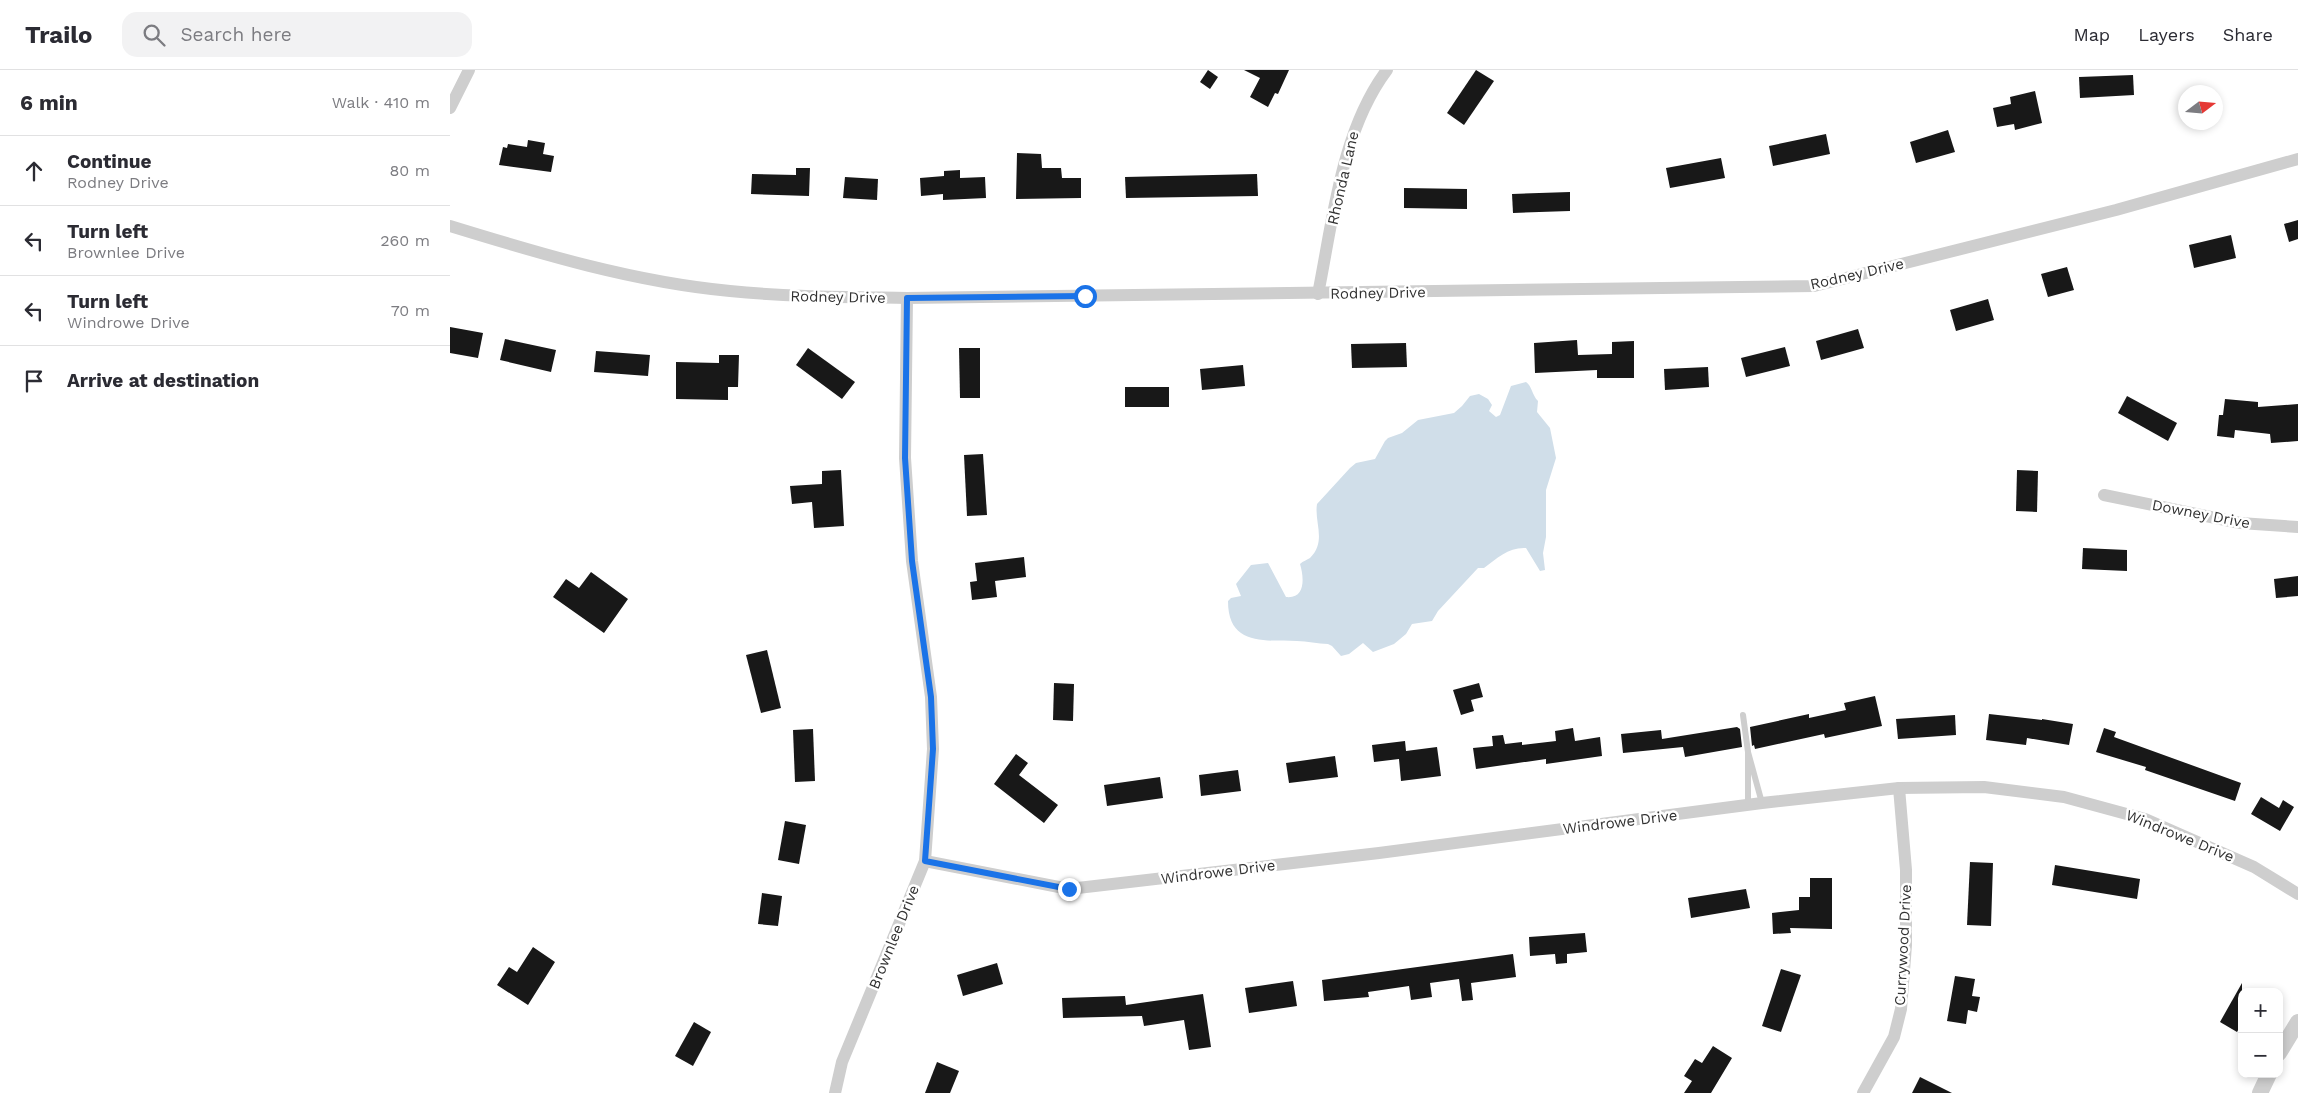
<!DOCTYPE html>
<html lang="en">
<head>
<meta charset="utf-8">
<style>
  body { margin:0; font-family:"Work Sans",sans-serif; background:#f2f2f3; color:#2b2b33 }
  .controls { position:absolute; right:15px; bottom:15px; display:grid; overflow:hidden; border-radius:10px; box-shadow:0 2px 8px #0003 }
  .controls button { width:45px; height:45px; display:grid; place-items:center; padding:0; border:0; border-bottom:1px solid #e1e1e2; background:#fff; color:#2b2b33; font:25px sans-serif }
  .compass { position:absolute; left:1728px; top:15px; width:45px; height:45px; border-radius:50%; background:#fff; box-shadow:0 2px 8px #0003; rotate:74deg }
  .stop { position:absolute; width:15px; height:15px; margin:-11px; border:4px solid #1a73e8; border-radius:50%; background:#fff }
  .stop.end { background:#1a73e8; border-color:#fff; box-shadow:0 1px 5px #0008 }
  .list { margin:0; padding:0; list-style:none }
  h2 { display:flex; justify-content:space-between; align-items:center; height:65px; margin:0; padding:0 20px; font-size:21px }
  h2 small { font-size:16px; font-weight:400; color:#7c7c81 }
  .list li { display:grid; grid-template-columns:32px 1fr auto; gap:15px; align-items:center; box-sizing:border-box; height:70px; padding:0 20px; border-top:1px solid #e1e1e2 }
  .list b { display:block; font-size:19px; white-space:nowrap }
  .list p { margin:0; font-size:16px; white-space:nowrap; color:#7c7c81 }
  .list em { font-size:16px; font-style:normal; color:#7c7c81 }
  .icon { flex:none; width:28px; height:28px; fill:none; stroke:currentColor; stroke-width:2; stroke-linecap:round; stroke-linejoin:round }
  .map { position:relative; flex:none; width:1848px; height:1023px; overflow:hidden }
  header { display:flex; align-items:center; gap:30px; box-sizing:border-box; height:70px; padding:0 25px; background:#fff; border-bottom:1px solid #e1e1e2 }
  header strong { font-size:24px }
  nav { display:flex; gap:28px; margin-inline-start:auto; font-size:18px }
  .search { width:350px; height:45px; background:#f2f2f3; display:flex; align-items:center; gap:12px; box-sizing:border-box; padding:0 18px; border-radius:15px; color:#7c7c81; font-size:19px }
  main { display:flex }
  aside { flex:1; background:#fff }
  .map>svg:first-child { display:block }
  .water { fill:#d0dee9 }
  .building { fill:#181818 }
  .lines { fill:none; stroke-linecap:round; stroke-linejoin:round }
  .service { stroke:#cecece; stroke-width:6 }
  .minor { stroke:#cecece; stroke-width:12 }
  .tertiary { stroke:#cecece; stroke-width:16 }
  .route { stroke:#1a73e8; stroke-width:6 }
  .labels { text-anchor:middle; stroke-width:5; stroke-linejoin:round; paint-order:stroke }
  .street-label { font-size:15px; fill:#313131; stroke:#fff }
</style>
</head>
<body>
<header>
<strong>Trailo</strong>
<div class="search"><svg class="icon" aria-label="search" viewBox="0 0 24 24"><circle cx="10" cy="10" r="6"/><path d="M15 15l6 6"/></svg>Search here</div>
<nav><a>Map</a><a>Layers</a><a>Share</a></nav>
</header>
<main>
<aside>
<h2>6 min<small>Walk · 410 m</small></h2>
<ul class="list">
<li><svg class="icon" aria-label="ahead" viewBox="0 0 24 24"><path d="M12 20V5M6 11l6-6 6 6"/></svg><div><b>Continue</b><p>Rodney Drive</p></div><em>80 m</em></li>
<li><svg class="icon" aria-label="left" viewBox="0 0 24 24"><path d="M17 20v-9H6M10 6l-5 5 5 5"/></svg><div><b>Turn left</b><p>Brownlee Drive</p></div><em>260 m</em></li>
<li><svg class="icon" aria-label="left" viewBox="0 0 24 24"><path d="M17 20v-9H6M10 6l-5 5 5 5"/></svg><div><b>Turn left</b><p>Windrowe Drive</p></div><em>70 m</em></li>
<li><svg class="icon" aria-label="arrive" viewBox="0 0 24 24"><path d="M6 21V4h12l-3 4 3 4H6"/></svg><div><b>Arrive at destination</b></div></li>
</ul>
</aside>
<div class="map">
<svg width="1848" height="1023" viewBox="0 0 1848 1023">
  <rect width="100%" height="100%" fill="#fff"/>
  <!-- water -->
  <path class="water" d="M1076 312C1082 316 1082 325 1088 331L1087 342 1100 358 1106 388 1096 420V467L1093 483 1095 500 1090 501 1076 478C1059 477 1047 488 1034 498H1028L988 541 982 551 962 554 956 564 944 574 923 582 913 573 899 584 891 586 882 576 878 574C868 574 857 571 847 571 814 570 778 576 778 531L781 528 791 526 786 514 801 495 818 493 836 527C856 529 854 507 850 494 853 491 857 490 860 488 877 471 864 453 867 434L900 398 906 393 925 389 935 371 938 368 952 363 968 350 1004 343 1012 336 1020 326 1029 324 1038 329 1042 335 1039 341 1046 347 1050 345 1061 316Z"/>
  <!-- building -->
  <g class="building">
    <path d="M758 0 768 7 760 19 750 12Z"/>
    <path d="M794 0H839L828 24 825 23 818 37 800 27 810 8Z"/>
    <path d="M1026 0 1044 11 1014 55 997 43Z"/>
    <path d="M1683 5 1684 25 1630 28 1629 7Z"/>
    <path d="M1585 21 1592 53 1565 60 1564 54 1547 57 1543 38 1561 34 1560 27Z"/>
    <path d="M1498 60 1505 82 1466 93 1460 72Z"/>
    <path d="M1376 64 1380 84 1323 96 1319 76Z"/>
    <path d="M78 70 95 73 93 84 104 86 101 102 49 95 53 77 57 78 58 74 77 77Z"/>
    <path d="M567 83 591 84 592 98H611L612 108H631V128L566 129Z"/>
    <path d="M1271 88 1275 108 1220 118 1216 98Z"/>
    <path d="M346 98H360L359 126 301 124 302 104 346 105Z"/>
    <path d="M510 100V108L535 107 536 128 493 130V124L471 126 470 108 494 106V101Z"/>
    <path d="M807 104 808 126 676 128 675 107Z"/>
    <path d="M395 107 428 109 427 130 393 128Z"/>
    <path d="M954 118 1017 119V139L954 138Z"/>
    <path d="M1120 122V141L1063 143 1062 124Z"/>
    <path d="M1848 150V169L1839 172 1834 154Z"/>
    <path d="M1781 165 1786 188 1744 198 1739 175Z"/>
    <path d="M1617 197 1624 220 1598 227 1591 204Z"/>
    <path d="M1538 229 1544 250 1506 261 1500 240Z"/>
    <path d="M0 257 33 263 28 288 0 283Z"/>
    <path d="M1408 259 1414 278 1371 290 1366 271Z"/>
    <path d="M55 269 106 280 101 302 50 290Z"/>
    <path d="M1127 270 1128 285 1162 284V272L1184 271V308H1147V300L1085 303 1084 273Z"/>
    <path d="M956 273 957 297 902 298 901 274Z"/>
    <path d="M1335 277 1340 296 1296 307 1291 288Z"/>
    <path d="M358 278 405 312 392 329 346 295Z"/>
    <path d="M509 278H530V328H510Z"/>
    <path d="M146 281 200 285 198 306 144 302Z"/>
    <path d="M269 285H289L288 317H278V330L226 329V292L269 293Z"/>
    <path d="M793 295 795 316 752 320 750 299Z"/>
    <path d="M1258 297 1259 317 1215 320 1214 299Z"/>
    <rect x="675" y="317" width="44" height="20"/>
    <path d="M1677 326 1727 353 1718 371 1668 343Z"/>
    <path d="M1775 329 1808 332V337L1848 334V371L1821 373 1820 364 1785 360 1784 368 1767 366 1769 345H1773Z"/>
    <path d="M533 384 537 445 517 446 514 385Z"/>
    <path d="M391 400 394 456 364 458 362 432 342 434 340 416 372 414V401Z"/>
    <path d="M1567 400 1588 401 1587 442 1566 441Z"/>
    <path d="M1633 478 1677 480V501L1632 499Z"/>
    <path d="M574 487 576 507 545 511 547 527 522 530 520 512 527 511 525 493Z"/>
    <path d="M141 502 178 529 154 563 103 527 116 509 129 518Z"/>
    <path d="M1848 506V526L1826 528 1824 509Z"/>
    <path d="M317 580 331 638 311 643 296 585Z"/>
    <path d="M604 613 624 614 623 651 603 650Z"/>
    <path d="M1029 613 1033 627 1021 630 1024 641 1011 645 1003 620Z"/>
    <path d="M1425 626 1432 656 1375 668 1374 664 1305 679 1304 675 1302 676 1300 657 1359 644V648L1396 640 1394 633Z"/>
    <path d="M1539 644 1592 650V649L1623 654 1619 675 1577 668 1576 675 1536 670Z"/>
    <path d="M1505 645 1506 665 1448 669 1446 649Z"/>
    <path d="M1287 657 1290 659 1292 677 1235 687 1233 677 1173 683 1171 664 1211 660 1212 669Z"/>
    <path d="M1123 658 1125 671 1150 667 1152 686 1096 694V689L1026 699 1023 678 1043 676 1042 666 1053 665 1055 674 1072 672V675L1106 671 1105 661Z"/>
    <path d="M1654 658 1666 662 1664 667 1791 713 1785 731 1695 700 1696 697 1646 682Z"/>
    <path d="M363 659 365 711 345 712 343 660Z"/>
    <path d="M955 671 956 681 987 677 991 706 951 711 949 689 924 692 922 675Z"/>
    <path d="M566 684 578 693 569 705 608 735 594 753 544 714Z"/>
    <path d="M885 686 888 707 839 713 836 693Z"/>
    <path d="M788 700 791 721 751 726 749 705Z"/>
    <path d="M710 707 713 728 657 736 654 715Z"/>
    <path d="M1811 727 1829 738 1833 730 1844 737 1830 761 1801 744Z"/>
    <path d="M335 751 356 755 349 794 328 790Z"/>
    <path d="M1520 792 1543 793 1541 856 1517 855Z"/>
    <path d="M1605 795 1690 809 1687 829 1602 815Z"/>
    <path d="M1360 808H1382V859L1340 858 1341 863 1323 864 1322 843 1349 840V827H1360Z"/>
    <path d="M1296 819 1300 838 1241 848 1238 828Z"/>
    <path d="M312 823 332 826 328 856 308 854Z"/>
    <path d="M1135 863 1137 882 1117 884V893L1106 894 1105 884 1080 886 1079 867Z"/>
    <path d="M83 877 105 892 78 935 47 915 59 897 67 902Z"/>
    <path d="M1063 884 1066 907 1021 913 1023 930 1012 931 1009 909 980 913 982 927 961 930 959 916 918 922 919 927 874 931 872 910Z"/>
    <path d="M547 893 553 914 513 926 507 905Z"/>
    <path d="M1331 899 1351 905 1331 962 1312 956Z"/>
    <path d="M1505 906 1525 909 1522 926 1530 927 1527 942 1518 940 1516 954 1497 951Z"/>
    <path d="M843 911 847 936 799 943 795 918Z"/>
    <path d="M1792 913V953L1787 962 1770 952Z"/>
    <path d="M753 924 761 977 739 980 734 950 694 956 692 946 613 948 612 928 675 926 676 935Z"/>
    <path d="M244 952 261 962 243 996 225 986Z"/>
    <path d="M1263 976 1282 988 1261 1023H1234L1242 1011 1234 1006 1245 989 1252 993Z"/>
    <path d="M487 992 509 1001 500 1023H475Z"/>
    <path d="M1470 1007 1502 1023H1462Z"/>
  </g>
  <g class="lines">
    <!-- service -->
    <g class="service">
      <path d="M1293 645 1298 682"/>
      <path d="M1298 735V682L1312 733"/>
    </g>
    <!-- minor -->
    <g class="minor">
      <path d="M0 38 19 0"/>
      <path d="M0 156C91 184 184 212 280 221 339 227 398 227 457 228L1364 216 1666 140 1848 89"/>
      <path d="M868 224C883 150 891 61 937 0"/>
      <path d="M1654 425 1790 453 1848 457"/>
      <path d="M475 791 619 819 929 783 1312 733 1449 718 1534 717 1614 727 1695 749 1804 797 1848 824"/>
      <path d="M385 1023 392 992 475 791 483 679 481 627 462 491 455 388 457 228"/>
      <path d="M1413 1023 1444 967 1451 939 1456 875V800L1449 718"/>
    </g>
    <!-- tertiary -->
    <g class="tertiary">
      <path d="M1829 983 1848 952"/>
      <path d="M1810 1023 1819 1004"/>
    </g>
  </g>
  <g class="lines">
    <!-- route -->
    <path class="route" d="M619 819 475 791 483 679 481 627 462 491 455 388 457 228 635 226"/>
  </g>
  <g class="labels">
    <!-- street labels -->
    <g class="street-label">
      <text transform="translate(893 108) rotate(-77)" y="5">Rhonda Lane</text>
      <text transform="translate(1407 204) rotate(-13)" y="5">Rodney Drive</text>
      <text transform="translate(928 223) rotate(-1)" y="5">Rodney Drive</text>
      <text transform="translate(388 227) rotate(1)" y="5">Rodney Drive</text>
      <text transform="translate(1751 444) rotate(11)" y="5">Downey Drive</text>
      <text transform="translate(1170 752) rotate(-7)" y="5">Windrowe Drive</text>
      <text transform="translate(1730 766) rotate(22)" y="5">Windrowe Drive</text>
      <text transform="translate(768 802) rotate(-7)" y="5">Windrowe Drive</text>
      <text transform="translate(444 867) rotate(-68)" y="5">Brownlee Drive</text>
      <text transform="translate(1453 875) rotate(-87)" y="5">Currywood Drive</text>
    </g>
  </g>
</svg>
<div class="controls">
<button>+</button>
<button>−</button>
</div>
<svg class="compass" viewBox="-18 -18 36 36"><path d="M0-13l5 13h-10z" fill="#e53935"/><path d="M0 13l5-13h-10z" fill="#7c7c81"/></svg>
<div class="stop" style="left:635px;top:226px"></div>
<div class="stop end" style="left:619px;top:819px"></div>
</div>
</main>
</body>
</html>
